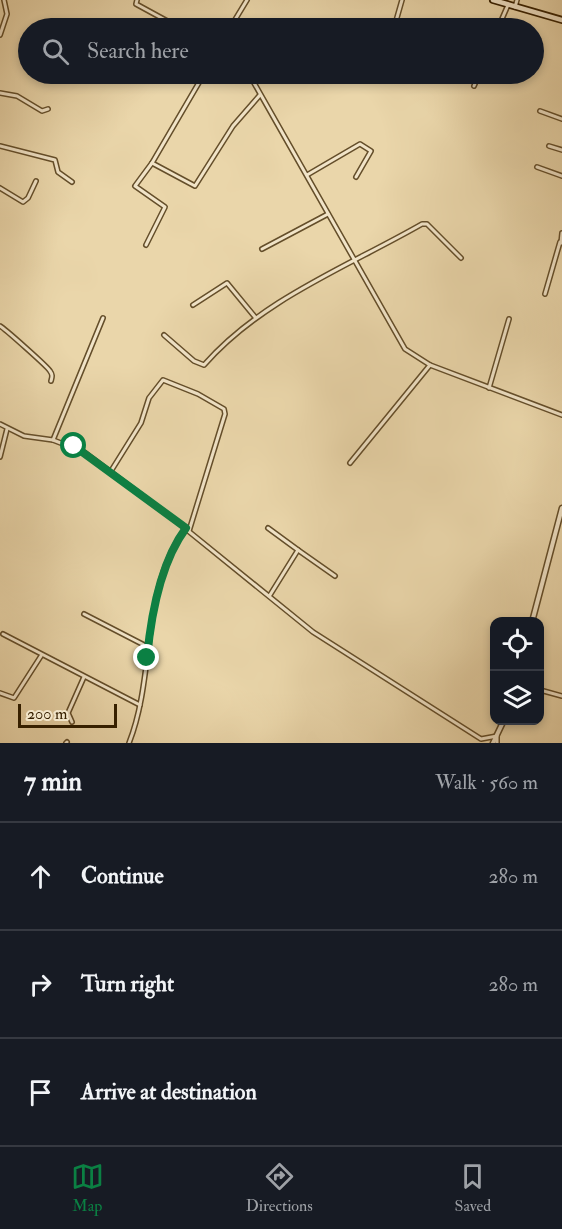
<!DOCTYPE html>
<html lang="en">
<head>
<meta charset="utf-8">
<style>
  body { margin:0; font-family:"IM FELL Double Pica",serif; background:#20242c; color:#f1f3f6 }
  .controls { position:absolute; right:18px; bottom:18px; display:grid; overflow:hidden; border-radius:12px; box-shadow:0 3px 9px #0003 }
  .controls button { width:54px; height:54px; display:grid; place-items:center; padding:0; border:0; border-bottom:2px solid #363941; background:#171b24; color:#f1f3f6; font:30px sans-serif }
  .scale { position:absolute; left:18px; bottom:15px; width:99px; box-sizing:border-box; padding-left:6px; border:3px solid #372000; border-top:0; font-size:16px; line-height:21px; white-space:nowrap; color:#372000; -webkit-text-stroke:4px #f1e4c8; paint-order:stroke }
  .stop { position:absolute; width:18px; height:18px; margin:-14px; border:4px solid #0b8043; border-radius:50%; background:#fff }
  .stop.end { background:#0b8043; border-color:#fff; box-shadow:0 2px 6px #0008 }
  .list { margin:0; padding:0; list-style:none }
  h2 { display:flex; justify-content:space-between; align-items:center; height:78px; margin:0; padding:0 24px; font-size:26px }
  h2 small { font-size:20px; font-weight:400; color:#9ea1a6 }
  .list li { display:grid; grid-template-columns:39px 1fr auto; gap:18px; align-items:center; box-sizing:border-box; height:108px; padding:0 24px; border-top:2px solid #363941 }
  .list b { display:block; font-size:22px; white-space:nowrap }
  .list em { font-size:20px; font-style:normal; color:#9ea1a6 }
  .icon { flex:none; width:33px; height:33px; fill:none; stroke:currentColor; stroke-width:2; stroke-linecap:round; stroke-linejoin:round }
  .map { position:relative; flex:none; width:562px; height:743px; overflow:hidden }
  .search { position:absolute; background:#171b24; box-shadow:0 3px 9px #0003; left:18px; right:18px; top:18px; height:66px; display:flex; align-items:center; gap:15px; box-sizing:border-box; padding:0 21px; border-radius:33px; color:#9ea1a6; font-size:22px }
  .sheet { height:402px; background:#171b24 }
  nav { display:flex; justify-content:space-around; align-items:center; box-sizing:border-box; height:84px; border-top:2px solid #363941; background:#171b24; font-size:16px; color:#9ea1a6 }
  nav a { display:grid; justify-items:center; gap:3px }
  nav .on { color:#0b8043 }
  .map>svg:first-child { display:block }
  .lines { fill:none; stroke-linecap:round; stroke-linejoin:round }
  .minor-casing { stroke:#644e2a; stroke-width:6 }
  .tertiary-casing { stroke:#644e2a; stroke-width:7 }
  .secondary-casing { stroke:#372000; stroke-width:8 }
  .minor { stroke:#f1e4c8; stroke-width:3 }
  .tertiary { stroke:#f1e4c8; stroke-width:4 }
  .secondary { stroke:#f1e4c8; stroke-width:4.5 }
  .route { stroke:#0b8043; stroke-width:8 }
</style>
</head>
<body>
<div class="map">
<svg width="562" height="743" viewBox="0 0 562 743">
  <rect width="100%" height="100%" fill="#ead6aa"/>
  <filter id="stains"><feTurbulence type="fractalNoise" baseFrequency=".00333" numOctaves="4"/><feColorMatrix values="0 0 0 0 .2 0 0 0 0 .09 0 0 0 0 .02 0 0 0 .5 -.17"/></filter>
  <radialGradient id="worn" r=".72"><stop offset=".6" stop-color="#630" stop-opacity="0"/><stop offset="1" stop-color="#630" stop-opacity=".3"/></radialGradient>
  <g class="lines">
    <defs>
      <g id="minor">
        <path d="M137 0 136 4 180 28"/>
        <path d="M515 7 517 0"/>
        <path d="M230 28 247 0"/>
        <path d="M394 28 402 0"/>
        <path d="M498 28 508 5"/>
        <path d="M0 35 7 14 4 0"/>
        <path d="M249 74 405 349 430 365 562 415"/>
        <path d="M474 86 479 74"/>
        <path d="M0 93 17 96 42 111 48 109"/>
        <path d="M540 111 562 119"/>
        <path d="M0 146 55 160 58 172 72 182"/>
        <path d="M549 146 562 150"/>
        <path d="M152 163 195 186 233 126 260 95"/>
        <path d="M537 167 562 176"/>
        <path d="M307 175 360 144 371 151 356 177"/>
        <path d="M0 188 23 202 28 198 36 181"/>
        <path d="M561 243 562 233"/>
        <path d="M146 245 165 207 135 186 152 163 204 74"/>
        <path d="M262 249 328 214"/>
        <path d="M545 294 560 242"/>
        <path d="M193 305 227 283 255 317"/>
        <path d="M0 326C4 328 48 367 50 371 53 375 52 377 51 381"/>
        <path d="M164 335 194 361 204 365C262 299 347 267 422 224H427L461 258"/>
        <path d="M489 388 509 319"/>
        <path d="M0 424 24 436 53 440 84 452 171 517 313 632 481 739 497 736V743"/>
        <path d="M53 440 103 318"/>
        <path d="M0 457 7 429"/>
        <path d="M350 463 430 365"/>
        <path d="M111 471 141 423 149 398 163 380 198 394 224 409 225 414 189 531"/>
        <path d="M268 528 298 550 270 595"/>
        <path d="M298 550 335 576"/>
        <path d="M84 614 148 647"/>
        <path d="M3 634 140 705"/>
        <path d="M540 690 562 696"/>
        <path d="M0 693 14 698 41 656"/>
        <path d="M72 722 68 713 84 677"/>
        <path d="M66 743 67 742"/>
        <path d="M129 743C156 675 140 590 185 529"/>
      </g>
      <g id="tertiary">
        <path d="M532 622 562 508"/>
        <path d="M493 743 504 720"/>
      </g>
      <path id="secondary" d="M493 0 562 20"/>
    </defs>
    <!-- minor casing -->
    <use href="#minor" class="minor-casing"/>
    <!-- tertiary casing -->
    <use href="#tertiary" class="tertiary-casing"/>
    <!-- secondary casing -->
    <use href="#secondary" class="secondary-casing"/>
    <!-- minor -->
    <use href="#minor" class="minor"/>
    <!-- tertiary -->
    <use href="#tertiary" class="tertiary"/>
    <!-- secondary -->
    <use href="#secondary" class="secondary"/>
  </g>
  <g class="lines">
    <!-- route -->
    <path class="route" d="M74 446 186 528C160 563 151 615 147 658"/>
  </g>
  <rect width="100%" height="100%" filter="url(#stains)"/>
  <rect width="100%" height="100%" fill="url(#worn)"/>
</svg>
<div class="controls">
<button><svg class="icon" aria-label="locate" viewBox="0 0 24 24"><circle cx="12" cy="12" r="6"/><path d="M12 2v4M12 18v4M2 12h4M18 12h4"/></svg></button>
<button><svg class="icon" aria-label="layers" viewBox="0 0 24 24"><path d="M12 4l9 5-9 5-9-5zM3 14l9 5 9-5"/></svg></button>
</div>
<div class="scale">200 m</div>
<div class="stop" style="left:74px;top:446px"></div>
<div class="stop end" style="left:147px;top:658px"></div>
<div class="search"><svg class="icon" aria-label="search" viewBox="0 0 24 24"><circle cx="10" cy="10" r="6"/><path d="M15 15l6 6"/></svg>Search here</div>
</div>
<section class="sheet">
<h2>7 min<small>Walk · 560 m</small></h2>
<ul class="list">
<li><svg class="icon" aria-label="ahead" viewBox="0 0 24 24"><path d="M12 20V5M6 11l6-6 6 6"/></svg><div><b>Continue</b></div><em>280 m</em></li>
<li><svg class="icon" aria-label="right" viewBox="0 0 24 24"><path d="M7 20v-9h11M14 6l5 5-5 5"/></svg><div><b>Turn right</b></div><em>280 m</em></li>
<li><svg class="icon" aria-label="arrive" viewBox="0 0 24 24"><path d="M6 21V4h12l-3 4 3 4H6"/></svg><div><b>Arrive at destination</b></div></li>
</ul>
</section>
<nav>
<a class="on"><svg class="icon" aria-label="map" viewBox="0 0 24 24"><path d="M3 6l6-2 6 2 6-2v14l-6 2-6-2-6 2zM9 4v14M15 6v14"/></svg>Map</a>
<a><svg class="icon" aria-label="directions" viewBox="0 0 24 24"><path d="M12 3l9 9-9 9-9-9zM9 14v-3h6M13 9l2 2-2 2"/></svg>Directions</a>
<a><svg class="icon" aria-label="saved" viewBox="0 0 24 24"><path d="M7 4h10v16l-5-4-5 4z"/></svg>Saved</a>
</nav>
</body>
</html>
